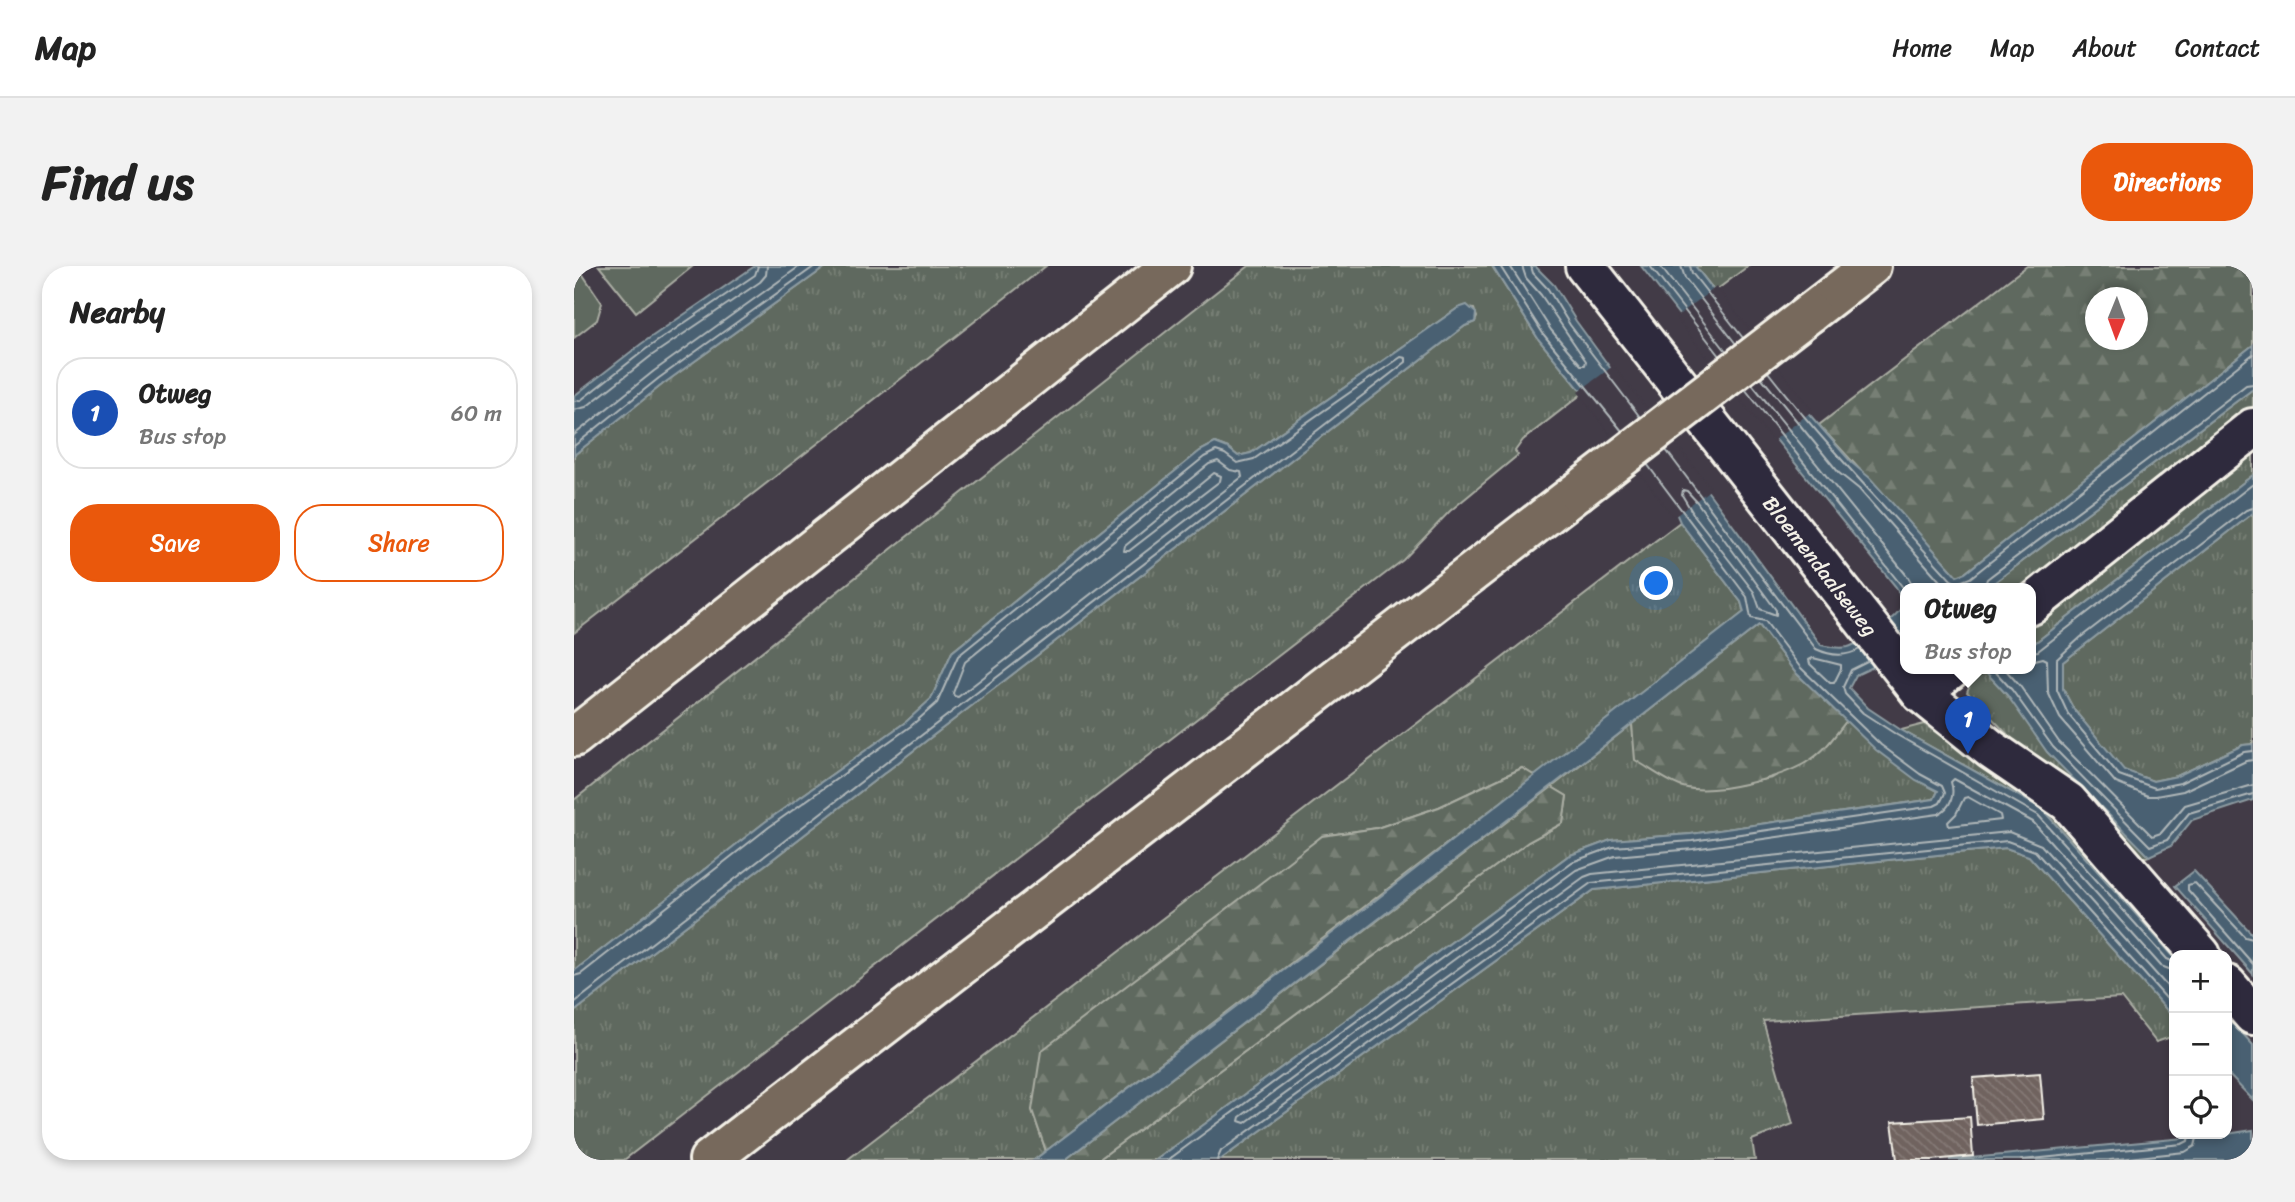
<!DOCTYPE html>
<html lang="en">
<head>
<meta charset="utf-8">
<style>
  body { margin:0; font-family:Sriracha,sans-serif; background:#f2f2f2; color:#222 }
  .controls { position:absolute; right:21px; bottom:21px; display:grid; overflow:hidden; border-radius:14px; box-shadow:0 4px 10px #0003 }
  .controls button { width:63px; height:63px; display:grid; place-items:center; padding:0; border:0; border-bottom:2px solid #e0e0e0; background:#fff; color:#222; font:35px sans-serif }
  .compass { position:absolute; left:1511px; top:21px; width:63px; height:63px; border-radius:50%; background:#fff; box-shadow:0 4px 10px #0003; rotate:181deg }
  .you { position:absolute; left:1083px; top:318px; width:24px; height:24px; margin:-18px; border:5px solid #fff; border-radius:50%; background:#1a73e8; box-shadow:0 0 0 10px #1a73e833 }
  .badge { display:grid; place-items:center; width:46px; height:46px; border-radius:50%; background:#ea580c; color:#fff; font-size:23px; font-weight:700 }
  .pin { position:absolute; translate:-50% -58px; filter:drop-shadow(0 2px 4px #0008) }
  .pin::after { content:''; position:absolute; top:37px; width:24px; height:21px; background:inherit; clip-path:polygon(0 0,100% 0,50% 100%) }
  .popup { position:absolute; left:1326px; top:317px; width:136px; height:91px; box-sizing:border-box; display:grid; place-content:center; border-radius:14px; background:#fff; filter:drop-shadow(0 2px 5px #0005); font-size:23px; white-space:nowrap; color:#767676 }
  .popup b { font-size:26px; color:#222 }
  .popup::after { content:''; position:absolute; left:50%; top:100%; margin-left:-14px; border:14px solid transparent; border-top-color:#fff }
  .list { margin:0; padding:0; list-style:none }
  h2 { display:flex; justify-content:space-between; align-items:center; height:91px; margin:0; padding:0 28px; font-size:30px }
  h2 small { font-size:23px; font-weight:400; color:#767676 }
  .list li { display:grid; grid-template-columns:46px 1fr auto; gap:21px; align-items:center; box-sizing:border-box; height:112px; margin:0 14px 14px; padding:0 14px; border:2px solid #e0e0e0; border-radius:28px }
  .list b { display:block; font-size:26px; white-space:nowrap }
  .list p { margin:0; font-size:23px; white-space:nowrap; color:#767676 }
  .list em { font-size:23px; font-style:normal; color:#767676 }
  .actions { display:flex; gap:14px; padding:21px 28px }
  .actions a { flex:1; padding:16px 0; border:2px solid #ea580c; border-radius:28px; text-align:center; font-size:24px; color:#ea580c }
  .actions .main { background:#ea580c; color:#fff }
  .icon { flex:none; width:38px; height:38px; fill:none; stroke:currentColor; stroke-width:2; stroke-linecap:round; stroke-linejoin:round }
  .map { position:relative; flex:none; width:1679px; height:894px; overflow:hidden; border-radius:28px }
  header { display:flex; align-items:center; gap:42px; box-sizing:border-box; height:98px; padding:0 35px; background:#fff; border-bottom:2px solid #e0e0e0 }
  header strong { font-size:33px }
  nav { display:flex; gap:38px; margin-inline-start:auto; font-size:24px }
  .intro { display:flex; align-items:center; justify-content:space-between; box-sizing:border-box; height:168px; padding:0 42px }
  h1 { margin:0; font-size:49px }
  .button { padding:18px 32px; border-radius:28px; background:#ea580c; color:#fff; font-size:24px; font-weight:700 }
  main { display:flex; gap:42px; padding:0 42px }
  aside { flex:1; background:#fff; border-radius:28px; box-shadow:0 4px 10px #0003 }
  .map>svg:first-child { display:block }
  .grass { fill:url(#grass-tufts); stroke:#aaada3; stroke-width:2 }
  .forest { fill:url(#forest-firs); stroke:#aaada3; stroke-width:2; fill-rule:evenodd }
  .pitch { fill:#5f695e; stroke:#aaada3; stroke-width:2 }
  .water { fill:#496172; stroke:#8d9ba1; stroke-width:2 }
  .pier { fill:#423b47 }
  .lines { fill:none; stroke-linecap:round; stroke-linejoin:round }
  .shore { stroke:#b0b7b9; stroke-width:2 }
  .building { fill:url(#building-back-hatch); stroke:#f4f1e8; stroke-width:2 }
  .street-casing { stroke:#f4f1e8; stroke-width:44 }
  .secondary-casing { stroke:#f4f1e8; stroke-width:44 }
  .highway-casing { stroke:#f4f1e8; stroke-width:44 }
  .street { stroke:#2f2a3d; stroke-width:38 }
  .secondary { stroke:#2f2a3d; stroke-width:38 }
  .highway { stroke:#77695c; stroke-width:38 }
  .highway-bridge-casing { stroke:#f4f1e8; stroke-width:44; stroke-linecap:butt }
  .highway-bridge { stroke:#77695c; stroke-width:38 }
  .labels { text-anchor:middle; stroke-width:5; stroke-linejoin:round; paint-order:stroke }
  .street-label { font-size:21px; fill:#f4f1e8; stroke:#2f2a3d }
</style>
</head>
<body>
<header>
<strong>Map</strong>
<nav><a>Home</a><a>Map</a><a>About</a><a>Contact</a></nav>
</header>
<div class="intro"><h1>Find us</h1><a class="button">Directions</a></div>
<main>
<aside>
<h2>Nearby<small></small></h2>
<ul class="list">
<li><span class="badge" style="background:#1a4fb4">1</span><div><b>Otweg</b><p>Bus stop</p></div><em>60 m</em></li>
</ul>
<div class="actions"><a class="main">Save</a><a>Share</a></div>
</aside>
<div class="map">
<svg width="1679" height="894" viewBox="0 0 1679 894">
  <defs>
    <pattern id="grass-tufts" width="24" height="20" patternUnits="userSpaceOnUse" patternTransform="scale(1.75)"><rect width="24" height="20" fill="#5f695e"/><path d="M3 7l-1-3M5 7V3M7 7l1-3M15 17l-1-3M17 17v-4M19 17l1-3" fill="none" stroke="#777f75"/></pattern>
    <pattern id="forest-firs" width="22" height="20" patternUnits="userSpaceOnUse" patternTransform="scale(1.75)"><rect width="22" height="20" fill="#5f695e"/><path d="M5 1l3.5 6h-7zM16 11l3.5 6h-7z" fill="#777f75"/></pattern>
    <pattern id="building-back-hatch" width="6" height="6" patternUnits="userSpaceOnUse" patternTransform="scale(1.75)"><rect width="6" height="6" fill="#70635f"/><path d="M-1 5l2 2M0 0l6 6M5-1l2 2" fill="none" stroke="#857a76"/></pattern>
  </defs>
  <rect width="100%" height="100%" fill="#423b47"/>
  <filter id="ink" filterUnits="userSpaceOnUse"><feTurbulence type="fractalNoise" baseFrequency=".0143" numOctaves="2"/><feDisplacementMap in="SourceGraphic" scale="14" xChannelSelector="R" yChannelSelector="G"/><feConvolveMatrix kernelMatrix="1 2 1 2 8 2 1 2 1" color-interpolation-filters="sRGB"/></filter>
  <g filter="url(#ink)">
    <!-- grass -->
    <g class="grass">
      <path d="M253 0H472L0 367V189L89 118Z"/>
      <path d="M675 0H918L965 74 1009 127 949 174 941 185 944 189 876 245 829 294 50 894H0V746L891 60 901 56 903 51 900 43 884 42 677 187 664 190 654 182 641 177 626 185 378 386 357 433 333 455 191 556 0 705V534Z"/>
      <path d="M1121 0H1174L1141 25Z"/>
      <path d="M1679 123V209L1457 380V322H1413Z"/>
      <path d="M1679 247V478L1669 479 1603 510 1579 515 1549 504 1500 444 1489 423V396Z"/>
      <path d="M1106 256 1167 336 1170 346 961 510 948 502 865 541 803 562 748 570 458 844 472 885 460 894H273Z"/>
      <path d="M1402 402 1411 404 1575 590 1563 594 1460 496 1393 426Z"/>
      <path d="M1273 454C1305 483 1325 505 1364 525L1360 533 1117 568 1037 574 994 590 582 894H524L954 576 989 557 993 530 978 521 1058 458 1062 494 1145 522 1198 512 1255 477Z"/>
      <path d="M1350 458 1388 485 1471 533 1616 689 1600 691 1468 543 1327 464Z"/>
      <path d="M1432 582 1455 590 1600 752V770L1582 776 1547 732 1189 755 1219 858 1178 874 1181 894H646L1020 624Z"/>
    </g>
    <!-- forest -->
    <g class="forest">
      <path d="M1453 0H1679V79L1391 307 1383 310 1245 159ZM1521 32H1563V74H1521Z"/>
      <path d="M1185 359 1221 406 1273 454C1262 468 1251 485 1236 494 1211 511 1139 530 1109 521 1095 517 1075 502 1061 494L1058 458Z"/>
      <path d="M948 502 961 510 472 885 458 844 467 785 748 570 803 562 865 541Z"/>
      <path d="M978 521 993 530 989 557 954 576 524 894H491Z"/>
    </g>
    <!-- pitch -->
    <g class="pitch">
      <path d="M0 0H3L28 37 23 54 0 72Z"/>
      <path d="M25 0H119L62 46Z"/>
    </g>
    <!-- water -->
    <g class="water">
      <path d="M181 0H253L89 118 0 189V130L67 78Z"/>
      <path d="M918 0H961L980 19 1002 55 1037 103 1135 227 1247 379C1257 381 1264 383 1274 381 1285 378 1322 352 1327 342 1330 335 1325 328 1322 321L1203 175 1067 0H1121L1236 149 1278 197 1296 212 1383 310 1391 307 1679 79V123L1413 322H1331V386L1282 409 1275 422 1294 442 1327 464 1468 543 1600 691V752L1455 590 1432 582 1020 624 646 894H582L994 590 1037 574 1117 568 1360 533 1364 525 1342 514 1302 484 1221 406 1185 359 1018 489 491 894H460L794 640 1170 346 1167 336 1106 256 1103 249 1009 127 965 74Z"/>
      <path d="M893 39 902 47 901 56 891 60 0 746V705L191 556 333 455 357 433 378 386 626 185 641 177 654 182 664 190 677 187 884 42Z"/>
      <path d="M1679 209V247L1489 396V423L1500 444 1550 504 1579 515 1603 510 1669 479 1679 478V534L1618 554 1597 580 1575 590 1473 486 1433 429 1408 402H1457V380Z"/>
      <path d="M1620 605 1679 669V708L1601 620Z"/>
      <path d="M1659 757 1679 779V834L1653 807V762Z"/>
      <path d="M1679 864V894H1375L1653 868Z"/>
    </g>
    <!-- pier -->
    <g class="pier">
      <path d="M1142 21 1238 145 1199 175 1102 51Z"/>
      <path d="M1039 100 1137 223 1100 251 1004 126Z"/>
    </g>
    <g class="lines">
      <!-- shore -->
      <g class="shore">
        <path d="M926 0 970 69 1048 165"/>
        <path d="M936 0 977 64 1007 99H1011L1012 95 967 29 952 12 948 0"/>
        <path d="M957 0 959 7 974 23 996 59 1066 151"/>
        <path d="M1076 0 1146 90"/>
        <path d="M1086 0 1152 85"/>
        <path d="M1107 0 1111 12 1162 78"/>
        <path d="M1116 0 1118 7 1169 72"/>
        <path d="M1194 106C1251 179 1315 245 1377 314L1383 317 1396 312 1679 88"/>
        <path d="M1187 111 1265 207 1285 223 1372 322"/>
        <path d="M1178 118 1334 311 1340 322"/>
        <path d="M1171 123 1331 324"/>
        <path d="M0 135 7 134 72 83 181 9 184 0"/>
        <path d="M0 144 12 141 77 90 186 16 192 9 193 0"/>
        <path d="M0 169 80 105 226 0"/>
        <path d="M0 180 85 112 241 0"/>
        <path d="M1092 184 1242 383C1257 390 1272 391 1286 383"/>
        <path d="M644 195 656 204 667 206 668 211 384 431 380 430 379 427 391 396 635 198Z"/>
        <path d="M640 207 647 210 646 215 555 285H550L551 280Z"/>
        <path d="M1109 224 1113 225 1123 236 1202 344V349L1186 343 1180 326 1120 249 1108 229Z"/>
        <path d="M1679 242 1672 244 1507 371 1483 393V424L1494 448 1545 509 1581 522 1606 517 1670 486 1679 485"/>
        <path d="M1410 322 1413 313C1499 248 1587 185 1672 119L1679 118"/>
        <path d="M1457 386 1464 385 1679 218"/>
        <path d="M1239 392 1267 399V403L1260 417H1256L1236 398 1235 394Z"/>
        <path d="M1295 395 1277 404 1269 421 1271 428 1289 447 1323 469 1464 549 1593 693 1600 696"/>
        <path d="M1457 395 1469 392 1473 394 1474 426 1486 452 1542 517 1574 530H1582L1609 525 1672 495 1679 494"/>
        <path d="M1418 402 1438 424 1479 481 1576 580 1593 574 1615 547 1679 528"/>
        <path d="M1430 402 1446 420 1485 476 1578 570 1587 567 1611 539 1679 519"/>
        <path d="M1390 532 1394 531 1426 549 1427 554 1375 560 1374 556 1382 548Z"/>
        <path d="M1679 673 1671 671 1621 617 1614 619V624L1679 698"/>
        <path d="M1600 705 1587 700 1459 556 1380 513 1377 516C1381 529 1377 542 1364 548L1119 583 1041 590 1002 604 666 851 665 855 671 857 1010 611 1018 608 1435 566 1467 579 1600 728"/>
        <path d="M0 710 7 708 195 561 337 460 363 437 384 390 630 191 642 185 651 188 663 197 680 193 827 91 832 92V96L0 737"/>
        <path d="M594 894 998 596 1039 581 1118 575 1360 540 1366 537 1371 527 1368 520 1346 508 1307 479 1226 401 1191 355 1177 352 1173 331 1073 198"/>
        <path d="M643 894 647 885 1017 617 1433 575 1461 585 1600 741"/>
        <path d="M1447 894 1608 878 1614 875 1615 868"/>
        <path d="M1536 894 1611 886 1621 880 1624 868"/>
      </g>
    </g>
    <!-- building -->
    <g class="building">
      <path d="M1466 807 1470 853 1403 859 1399 812Z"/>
      <path d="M1396 851 1399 890 1358 894H1323L1318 856Z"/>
    </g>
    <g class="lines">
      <defs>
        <g id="street">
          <path d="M1457 339 1679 162"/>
          <path d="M1347 427 1378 402"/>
        </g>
        <g id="secondary">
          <path d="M1011 0 1347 427 1418 484 1494 536 1627 689"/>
          <path d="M1653 719 1679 749"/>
        </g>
        <g id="highway">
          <path d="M1236 47 1297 0"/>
          <path d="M0 471 597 0"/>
          <path d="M135 894 1003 226"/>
        </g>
      </defs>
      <!-- street casing -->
      <use href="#street" class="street-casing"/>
      <!-- secondary casing -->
      <use href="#secondary" class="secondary-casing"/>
      <!-- highway casing -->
      <use href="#highway" class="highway-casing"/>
      <!-- street -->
      <use href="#street" class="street"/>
      <!-- secondary -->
      <use href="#secondary" class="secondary"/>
      <!-- highway -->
      <use href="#highway" class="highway"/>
      <defs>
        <path id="highway-bridge" d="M1003 226 1236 47"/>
      </defs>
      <!-- highway-bridge casing -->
      <use href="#highway-bridge" class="highway-bridge-casing"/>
      <!-- highway-bridge -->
      <use href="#highway-bridge" class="highway-bridge"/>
    </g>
  </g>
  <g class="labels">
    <!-- street labels -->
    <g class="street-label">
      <text transform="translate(1246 300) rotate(52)" y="7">Bloemendaalseweg</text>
    </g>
  </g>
</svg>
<div class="controls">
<button>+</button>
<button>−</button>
<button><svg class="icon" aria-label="locate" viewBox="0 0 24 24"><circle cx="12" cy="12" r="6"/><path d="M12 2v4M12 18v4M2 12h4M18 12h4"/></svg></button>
</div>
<svg class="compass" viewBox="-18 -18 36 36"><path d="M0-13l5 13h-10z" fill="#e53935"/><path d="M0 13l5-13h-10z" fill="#767676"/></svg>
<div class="you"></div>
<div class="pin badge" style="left:1394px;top:488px;background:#1a4fb4">1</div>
<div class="popup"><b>Otweg</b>Bus stop</div>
</div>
</main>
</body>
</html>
